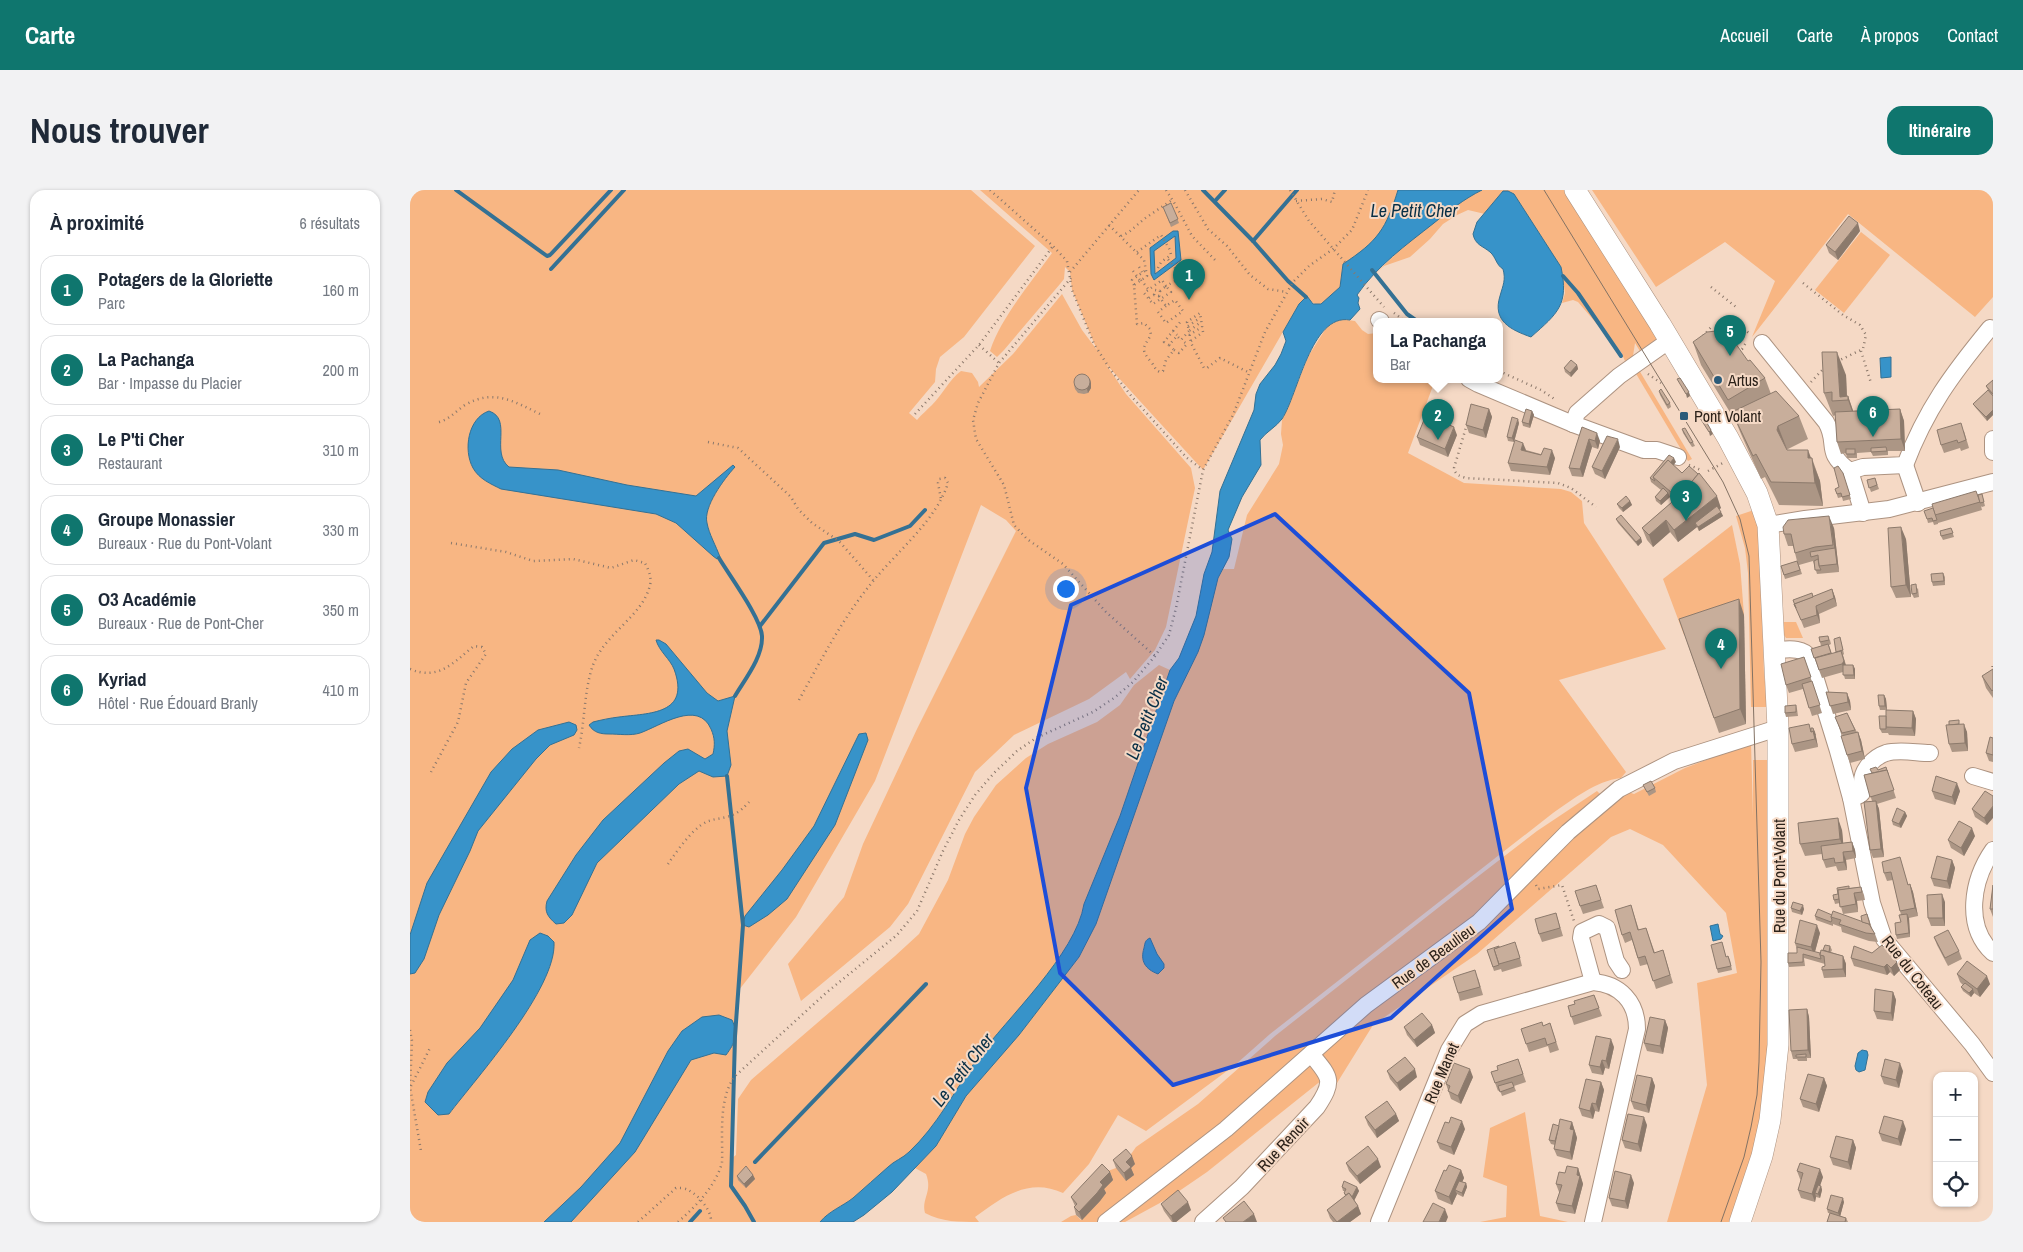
<!DOCTYPE html>
<html lang="fr">
<head>
<meta charset="utf-8">
<style>
  body { margin:0; font-family:"Archivo Narrow",sans-serif; background:#f2f2f3; color:#1f2937 }
  .controls { position:absolute; right:15px; bottom:15px; display:grid; overflow:hidden; border-radius:10px; box-shadow:0 1px 4px #0004 }
  .controls button { width:45px; height:45px; display:grid; place-items:center; padding:0; border:0; border-bottom:1px solid #e0e1e3; background:#fff; color:#1f2937; font:25px sans-serif }
  .you { position:absolute; left:655px; top:398px; width:18px; height:18px; margin:-12px; border:4px solid #fff; border-radius:50%; background:#1a73e8; box-shadow:0 0 0 8px #1a73e833 }
  .badge { display:grid; place-items:center; width:32px; height:32px; border-radius:50%; background:#0f766e; color:#fff; font-size:16px; font-weight:700 }
  .pin { position:absolute; translate:-50% -41px; filter:drop-shadow(0 1px 2px #0008) }
  .pin::after { content:''; position:absolute; top:26px; width:18px; height:15px; background:inherit; clip-path:polygon(0 0,100% 0,50% 100%) }
  .popup { position:absolute; left:963px; top:128px; width:130px; height:65px; box-sizing:border-box; display:grid; place-content:center; border-radius:10px; background:#fff; filter:drop-shadow(0 1px 4px #0005); font-size:16px; white-space:nowrap; color:#747a83 }
  .popup b { font-size:19px; color:#1f2937 }
  .popup::after { content:''; position:absolute; left:50%; top:100%; margin-left:-10px; border:10px solid transparent; border-top-color:#fff }
  .list { margin:0; padding:0; list-style:none }
  h2 { display:flex; justify-content:space-between; align-items:center; height:65px; margin:0; padding:0 20px; font-size:21px }
  h2 small { font-size:16px; font-weight:400; color:#747a83 }
  .list li { display:grid; grid-template-columns:32px 1fr auto; gap:15px; align-items:center; box-sizing:border-box; height:70px; margin:0 10px 10px; padding:0 10px; border:1px solid #e0e1e3; border-radius:15px }
  .list b { display:block; font-size:19px; white-space:nowrap }
  .list p { margin:0; font-size:16px; white-space:nowrap; color:#747a83 }
  .list em { font-size:16px; font-style:normal; color:#747a83 }
  .icon { flex:none; width:28px; height:28px; fill:none; stroke:currentColor; stroke-width:2; stroke-linecap:round; stroke-linejoin:round }
  .map { position:relative; flex:none; width:1583px; height:1032px; overflow:hidden; border-radius:15px }
  header { display:flex; align-items:center; gap:30px; box-sizing:border-box; height:70px; padding:0 25px; background:#0f766e; color:#fff }
  header strong { font-size:24px }
  nav { display:flex; gap:28px; margin-inline-start:auto; font-size:18px }
  .intro { display:flex; align-items:center; justify-content:space-between; box-sizing:border-box; height:120px; padding:0 30px }
  h1 { margin:0; font-size:35px }
  .button { padding:12px 22px; border-radius:15px; background:#0f766e; color:#fff; font-size:18px; font-weight:700 }
  main { display:flex; gap:30px; padding:0 30px }
  aside { flex:1; background:#fff; border-radius:15px; box-shadow:0 1px 4px #0004 }
  .map>svg:first-child { display:block }
  .green { fill:#f8b683 }
  .water { fill:#3793c9; stroke:#347194; fill-rule:evenodd }
  .lines { fill:none; stroke-linecap:round; stroke-linejoin:round }
  .stream { stroke:#347194; stroke-width:4 }
  .minor-casing { stroke:#ad9381; stroke-width:18 }
  .major-casing { stroke:#ad9381; stroke-width:22 }
  .path { stroke:#8b786b; stroke-width:2.5; stroke-dasharray:1 4; stroke-linecap:butt }
  .minor { stroke:#fff; stroke-width:16 }
  .major { stroke:#fff; stroke-width:21 }
  .tram { stroke:#837264; stroke-width:1 }
  .wall { fill:#ac9685 }
  .shaded-wall { fill:#8c7a6c }
  .building { fill:#c8ae9b; stroke:#8c7a6c }
  .marked { fill:#1d4ed8; fill-opacity:0.2; stroke:#1d4ed8; stroke-width:4; stroke-linejoin:round }
  .poi-dot { fill:#2b5b79; stroke:#f5d9c5; stroke-width:2 }
  .labels { text-anchor:middle; stroke-width:4; stroke-linejoin:round; paint-order:stroke }
  .poi-label { font-size:16px; fill:#2c221a; stroke:#f5d9c5; text-anchor:start }
  .street-label { font-size:16px; fill:#2c221a; stroke:#f5d9c5 }
  .water-label { font-size:18px; font-style:italic; fill:#072f46; stroke:#f5d9c5 }
</style>
</head>
<body>
<header>
<strong>Carte</strong>
<nav><a>Accueil</a><a>Carte</a><a>À propos</a><a>Contact</a></nav>
</header>
<div class="intro"><h1>Nous trouver</h1><a class="button">Itinéraire</a></div>
<main>
<aside>
<h2>À proximité<small>6 résultats</small></h2>
<ul class="list">
<li><span class="badge">1</span><div><b>Potagers de la Gloriette</b><p>Parc</p></div><em>160 m</em></li>
<li><span class="badge">2</span><div><b>La Pachanga</b><p>Bar · Impasse du Placier</p></div><em>200 m</em></li>
<li><span class="badge">3</span><div><b>Le P'ti Cher</b><p>Restaurant</p></div><em>310 m</em></li>
<li><span class="badge">4</span><div><b>Groupe Monassier</b><p>Bureaux · Rue du Pont-Volant</p></div><em>330 m</em></li>
<li><span class="badge">5</span><div><b>O3 Académie</b><p>Bureaux · Rue de Pont-Cher</p></div><em>350 m</em></li>
<li><span class="badge">6</span><div><b>Kyriad</b><p>Hôtel · Rue Édouard Branly</p></div><em>410 m</em></li>
</ul>
</aside>
<div class="map">
<svg width="1583" height="1032" viewBox="0 0 1583 1032">
  <rect width="100%" height="100%" fill="#f5d9c5"/>
  <!-- green -->
  <g class="green">
    <path d="M0 0H561L625 56 554 147 530 167 526 179 525 192 499 223 507 230C512 224 517 220 522 215 533 204 539 190 551 181L562 183 568 192 569 197 603 164 652 104 672 140 687 160 662 100 660 82 655 77 654 89 650 94 594 160 587 167 580 161C591 127 621 93 642 63L570 0H988C976 39 968 51 933 74L930 97 915 112 907 115 900 111 889 114 793 280 696 174 716 204 781 278 785 298 756 437 745 460 720 489 716 482 679 509 604 545 565 582 498 714 480 737 391 811 378 774 434 707 453 654 507 539 606 341 596 330 571 315 465 591 386 727 329 800 322 968 326 965 328 909 341 890 485 766 509 744 538 690 555 644 564 627 586 595 616 568 638 554 687 532 710 515 724 495 749 475 760 480 710 626 674 714C666 764 597 828 567 869 544 900 527 936 499 962 493 968 484 971 478 977 466 987 455 998 443 1008 433 1016 419 1021 410 1032H0Z"/>
    <path d="M1072 0H1157L1247 147 1245 152 1231 163 1225 153 1223 166 1215 171 1211 162 1168 112 1163 110 1152 113 1155 103 1151 77 1104 4 1081 17 1075 24 1058 20 1047 25 1033 34 1020 49 1000 67 974 76 966 83C994 55 1036 18 1072 0Z"/>
    <path d="M1182 0H1583V107L1565 127 1438 24 1342 147 1365 91 1315 52 1246 97Z"/>
    <path d="M1451 42 1480 65 1434 123 1405 100Z"/>
    <path d="M931 129 945 131 952 140 958 144 967 143V189H1016L1024 193 998 263 1054 293 1151 299 1161 302 1172 311 1174 333 1256 459 1149 490 1216 582 1211 588C1185 591 1164 609 1143 623L860 844 825 875 736 941 708 925 679 974 653 1003C619 987 592 1007 565 1027L569 1032C549 1032 532 1032 515 1023 511 1009 523 1002 516 984L505 978 526 956 556 906 609 845 669 767 686 734 764 511 788 462 808 388 813 379H824L837 325 869 274 873 255 871 244 872 230 899 165 918 135Z"/>
    <path d="M1229 180 1282 269 1278 271 1225 182Z"/>
    <path d="M1344 320 1349 333 1354 484 1358 517H1341L1338 383 1335 358 1326 326Z"/>
    <path d="M1322 335 1330 374 1334 425 1274 445 1253 389Z"/>
    <path d="M1373 432H1386L1393 448H1376L1374 445Z"/>
    <path d="M1341 553 1343 626V570H1359L1357 594 1361 805 1352 938 1321 1032H1257L1297 895 1287 793 1327 783 1316 723 1253 655 1220 639 1201 647 1067 764 963 835 927 893 916 903 917 886 797 982 759 1008 715 1032H651L661 1026 666 1025 671 1030 693 1000 695 982 706 978 719 980V967L726 957 788 914 865 846 1066 688 1127 641 1187 601 1195 609 1209 599 1224 604 1275 578Z"/>
    <path d="M1115 922 1130 1026 1158 1032H1070L1096 1027 1097 996 1073 987 1080 938Z"/>
  </g>
  <!-- water -->
  <g class="water">
    <path d="M988 0H1072C1054 9 1039 21 1024 33 996 55 967 76 947 105L949 108 948 113 950 119 940 130C901 123 888 205 872 229 866 237 856 242 850 250L851 275 832 307 818 340 822 349 819 367 808 388 794 445 788 462 764 511 686 734 669 767 609 845 556 906 526 956 482 1002 454 1025 443 1032H410C419 1021 433 1016 443 1008 455 998 466 987 478 977 484 971 493 968 499 962 527 936 545 900 567 869 597 828 666 764 674 714L710 626 760 480 769 468 786 426 794 384 802 362 810 301 844 220 846 204 850 194 865 175 871 164 876 151 873 142 889 114 897 106 903 114H911L930 97 933 74C968 51 976 39 988 0Z"/>
    <path d="M1093 1H1098L1104 4 1151 77C1159 115 1148 123 1121 147 1101 140 1082 131 1090 106 1093 95 1096 90 1093 79 1086 75 1086 67 1080 62 1073 56 1065 55 1063 44L1067 32Z"/>
    <path d="M763 41H768L771 70 744 90 741 84 740 58ZM765 46 766 68 745 84 744 61Z"/>
    <path d="M1481 167V187L1471 188 1470 168Z"/>
    <path d="M79 221C103 229 80 262 99 277L148 280 217 295 286 306 323 275 325 277C314 289 293 317 297 333 299 344 306 356 310 367L307 369 303 366 266 333 246 324 91 299C81 294 69 289 63 278 53 260 58 228 79 221Z"/>
    <path d="M246 450H249L256 454 297 503 308 511 325 506 317 541 321 575 317 586 303 587 289 581 269 594 187 673 162 725 154 733 146 734C138 727 134 722 137 711L166 665 193 630 254 573 269 561 278 559 295 569 303 564C305 555 305 548 301 539 288 509 250 536 230 543 221 546 209 544 199 544 191 544 184 543 179 535L183 532C191 530 200 528 209 527 239 523 281 525 264 479 260 469 249 461 246 450Z"/>
    <path d="M159 532 166 535 167 540 164 545 140 555 126 569 68 641 60 661 29 725 14 769 5 783 0 784V745L17 693 81 582 102 559 128 540Z"/>
    <path d="M456 543 458 550 425 635 377 709 358 725 339 737 333 735 335 726 372 680 404 636 449 544Z"/>
    <path d="M1308 734 1310 744 1313 746 1311 749 1303 751 1300 736Z"/>
    <path d="M130 743 138 746 144 752C147 798 67 887 39 924L28 925 15 912 18 902 37 873 70 838 103 790 120 750Z"/>
    <path d="M740 748 747 764 754 774V778L748 784C735 779 730 771 734 758 735 753 735 750 740 748Z"/>
    <path d="M309 825 322 830C329 844 325 853 316 865L304 863 281 870 225 962 161 1032H134L171 997 210 953 258 861 272 841 292 827Z"/>
    <path d="M1452 860 1457 861 1458 865 1455 880 1449 882 1446 880 1445 876 1448 863Z"/>
  </g>
  <g class="lines">
    <!-- stream -->
    <g class="stream">
      <path d="M46 0 137 66 140 65 201 0"/>
      <path d="M793 0 843 51 878 91 896 107"/>
      <path d="M805 11 815 0"/>
      <path d="M843 51 887 0"/>
      <path d="M141 79 214 0"/>
      <path d="M962 80 997 124 1007 131"/>
      <path d="M1153 86 1168 103 1211 166"/>
      <path d="M309 368C319 385 351 428 352 446 353 467 335 489 325 506"/>
      <path d="M350 436 414 353 445 344 464 350 500 336 515 320"/>
      <path d="M317 586 333 735 325 846 321 996 335 1016 344 1032"/>
      <path d="M345 972 516 794"/>
      <path d="M280 1032 290 1021"/>
    </g>
    <defs>
      <g id="minor">
        <path d="M969 130 971 131"/>
        <path d="M1352 153 1416 232C1429 254 1413 262 1440 281L1453 277 1495 275C1516 219 1543 183 1580 138"/>
        <path d="M1059 189 1068 194 1163 234 1234 260H1247L1268 267"/>
        <path d="M1163 234 1167 223 1209 186 1260 150"/>
        <path d="M1583 249V262"/>
        <path d="M1495 275 1508 313"/>
        <path d="M1440 281 1453 323"/>
        <path d="M1358 335 1395 329 1479 319 1583 292"/>
        <path d="M1364 460C1375 460 1392 456 1399 467L1428 561 1441 608 1462 713 1474 749 1562 854 1583 883"/>
        <path d="M1563 586 1583 592"/>
        <path d="M1441 608C1445 607 1449 607 1452 603 1454 600 1452 596 1452 592 1452 579 1464 567 1476 563 1489 559 1507 563 1520 563"/>
        <path d="M1583 660C1562 690 1554 736 1583 763"/>
        <path d="M1183 792 1171 748 1172 742 1189 734 1197 738 1206 771 1212 780"/>
        <path d="M696 1032 816 939 956 815 1069 732 1158 642 1209 599 1264 571 1368 538"/>
        <path d="M793 1032 832 997 907 917C925 890 920 887 901 864"/>
        <path d="M969 1032 1039 860 1055 834 1071 824 1183 792C1210 794 1227 812 1227 839L1183 1032"/>
      </g>
      <path id="major" d="M1165 0 1250 134 1318 248 1347 303 1358 335 1368 538V855L1360 930 1352 966 1330 1032"/>
    </defs>
    <!-- minor casing -->
    <use href="#minor" class="minor-casing"/>
    <!-- major casing -->
    <use href="#major" class="major-casing"/>
    <!-- path -->
    <g class="path">
      <path d="M580 0 643 56 657 71 662 100 684 154 700 179 723 208 777 268 793 280"/>
      <path d="M756 0 765 14 782 46 805 70"/>
      <path d="M775 0 798 39 817 56 840 85 858 99 877 102"/>
      <path d="M880 0 899 31 974 117"/>
      <path d="M886 11 912 9 922 12 925 0"/>
      <path d="M699 35 734 70 737 86 724 95 727 134 734 133 740 139 741 145C732 159 731 160 742 173 745 177 745 180 750 182L753 181 756 170 764 160 759 155 767 146 771 150 779 141 781 153 794 178H797L810 168 840 183"/>
      <path d="M711 46 719 42 734 29 762 10"/>
      <path d="M727 62 751 45 760 60 761 65 751 72 748 78"/>
      <path d="M729 77 732 82"/>
      <path d="M723 81 730 90"/>
      <path d="M660 82 729 0"/>
      <path d="M661 88 589 173 568 213 563 230 566 249 594 295 604 335 617 349 653 374 696 422 745 466"/>
      <path d="M731 90 739 100"/>
      <path d="M1393 93 1433 125 1450 135 1456 145 1453 159 1428 171"/>
      <path d="M724 95 722 90 736 80"/>
      <path d="M1301 97 1326 117"/>
      <path d="M750 101 756 96 761 102 743 114 734 103 752 90 756 96 776 85 774 78H765L757 68"/>
      <path d="M749 106 756 116 765 110 773 121 756 133 748 122 756 116"/>
      <path d="M739 108 744 105 749 106 750 101 745 100 744 105"/>
      <path d="M984 123 995 131"/>
      <path d="M1318 126 1340 144"/>
      <path d="M778 136 790 128"/>
      <path d="M763 141 771 131"/>
      <path d="M779 145 792 137"/>
      <path d="M1293 146 1302 136"/>
      <path d="M781 151 793 142 790 123 777 132 779 141 791 132"/>
      <path d="M569 155 589 173"/>
      <path d="M759 155 754 152 763 141 767 145"/>
      <path d="M764 160 769 163 777 154 771 150"/>
      <path d="M1327 160 1332 159 1337 151"/>
      <path d="M1451 161 1461 193"/>
      <path d="M1089 181 1131 200 1146 210"/>
      <path d="M1238 184 1251 193"/>
      <path d="M1401 192 1416 176"/>
      <path d="M505 224 569 155 643 56"/>
      <path d="M29 232C40 229 46 221 55 215 84 198 105 212 132 225"/>
      <path d="M1057 234 1044 278C1045 285 1050 286 1056 288L1148 293 1161 298 1186 317"/>
      <path d="M298 252 328 258 381 307 388 319 402 333 429 351 463 390"/>
      <path d="M1279 275 1291 280"/>
      <path d="M1298 281 1313 273"/>
      <path d="M41 353 96 362 123 371 163 369 201 378 224 370 235 373C238 379 242 387 240 395 233 426 195 443 183 475 174 500 175 531 169 558"/>
      <path d="M0 479C28 491 43 473 64 456L72 457 76 464 56 493 48 532 21 582"/>
      <path d="M1582 482 1583 473"/>
      <path d="M389 510C412 468 434 426 464 390 488 361 527 329 538 293L535 288 529 289 528 293 531 309"/>
      <path d="M258 674C267 661 278 645 291 635 307 624 320 634 339 612"/>
      <path d="M1126 695 1128 699 1152 695 1164 731"/>
      <path d="M0 840 2 851 0 897 11 961"/>
      <path d="M1 896 20 858"/>
      <path d="M228 1032 266 998C270 998 275 998 278 1000 289 1005 302 1021 301 1032"/>
      <path d="M268 1032C286 1016 305 997 312 973 313 945 308 912 324 887L416 803 487 745 507 721 533 661 549 630 565 605 584 583 607 561 626 548 683 522 704 508 723 492 745 466 759 445 766 418 793 280 823 225 855 142 883 92 899 76 923 59 942 40 958 0"/>
    </g>
    <!-- minor -->
    <use href="#minor" class="minor"/>
    <!-- major -->
    <use href="#major" class="major"/>
    <!-- tram -->
    <path class="tram" d="M1134 0 1313 292 1330 329 1339 366 1351 772 1349 872 1347 905 1341 937 1334 967 1311 1032"/>
  </g>
  <!-- wall -->
  <g class="wall">
    <path d="M761 13 769 33 761 37 753 17Z"/>
    <path d="M1450 41 1428 70 1419 63 1416 55Z"/>
    <path d="M1283 152 1338 171 1355 188 1361 204 1389 226 1398 249 1376 260 1402 268 1410 291 1413 316 1369 315 1355 287 1351 289 1331 244 1326 232 1291 175Z"/>
    <path d="M1167 175 1168 179 1161 187 1155 182 1154 178Z"/>
    <path d="M1436 185 1437 206H1438L1443 221 1490 219 1494 231 1495 261H1478V265L1463 266 1461 262 1447 263V268H1437L1436 263 1431 264 1427 252 1426 225 1423 226 1414 203Z"/>
    <path d="M1583 190V225L1577 231 1565 217 1563 214 1578 200 1576 196Z"/>
    <path d="M681 193V198L678 203 674 204 668 203 665 199 664 195Z"/>
    <path d="M1249 201 1260 213 1261 217 1258 219 1250 205Z"/>
    <path d="M1079 219 1082 227 1076 248 1059 243 1056 235Z"/>
    <path d="M1122 221 1124 225 1120 238 1113 236 1112 232Z"/>
    <path d="M1109 233 1104 252 1098 251 1097 247Z"/>
    <path d="M1172 237 1190 251 1188 259 1182 257 1173 287 1162 286 1159 278Z"/>
    <path d="M1272 239 1283 252 1285 256 1282 257 1273 243Z"/>
    <path d="M1554 241 1559 258 1551 261 1550 258 1534 263 1531 255Z"/>
    <path d="M1047 245 1038 267 1010 255 1007 247Z"/>
    <path d="M1210 257 1195 289 1185 284 1182 277Z"/>
    <path d="M1116 260 1145 268 1140 285 1101 281 1098 273Z"/>
    <path d="M1266 272 1263 275 1311 318 1309 319 1313 326 1289 341 1287 337 1268 352 1260 342 1243 357 1237 350 1232 338 1264 310 1260 307 1251 315 1246 311 1245 307 1251 300 1241 292 1240 288Z"/>
    <path d="M1433 283 1441 309 1433 311 1432 307 1428 308 1425 299 1429 297Z"/>
    <path d="M1465 288 1469 299 1461 302 1457 290Z"/>
    <path d="M1572 304 1575 316 1572 317 1571 316 1572 320 1528 333V334L1524 335 1523 332 1518 333 1517 329Z"/>
    <path d="M1220 311 1222 315 1213 322 1209 318 1207 314Z"/>
    <path d="M1206 329 1231 348 1232 352 1228 356 1208 333Z"/>
    <path d="M1424 338 1429 382 1407 384 1403 371 1389 375 1392 384 1375 389 1371 376 1387 371 1385 363 1383 356H1378L1374 344Z"/>
    <path d="M1541 338 1544 347 1533 350 1531 346Z"/>
    <path d="M1496 349 1501 407 1486 408 1481 397Z"/>
    <path d="M1533 383 1535 387V395L1523 396 1522 392Z"/>
    <path d="M1508 398 1509 407 1504 408 1502 404Z"/>
    <path d="M1422 399 1425 407 1427 416 1409 424 1410 433 1394 438 1383 410 1403 407Z"/>
    <path d="M1334 425 1336 534 1309 543 1269 429Z"/>
    <path d="M1409 447 1420 450 1421 454 1419 455 1422 464 1426 462 1430 447 1434 464 1433 465 1436 475H1443L1445 479V489H1435L1433 482 1412 488 1401 459 1411 456Z"/>
    <path d="M1394 467 1412 523 1402 526 1393 499 1379 503 1376 495Z"/>
    <path d="M1583 479V508L1576 498 1572 486Z"/>
    <path d="M1416 502 1437 503 1440 511 1441 520 1423 524Z"/>
    <path d="M1474 505 1476 509 1477 520H1470L1469 516Z"/>
    <path d="M1386 515 1387 519 1388 526 1376 527 1375 523Z"/>
    <path d="M1503 521 1506 529 1505 546 1479 545 1478 543H1472L1470 539 1476 526Z"/>
    <path d="M1437 523 1451 550 1455 569 1440 573 1437 565 1433 546 1425 527Z"/>
    <path d="M1551 534 1557 542 1558 561 1542 562 1539 554Z"/>
    <path d="M1401 538 1405 542 1408 557 1385 562 1382 554Z"/>
    <path d="M1583 548V572L1579 571 1576 563Z"/>
    <path d="M1476 577 1486 608 1467 614 1469 619 1474 667 1463 668 1460 660 1462 611 1454 585 1461 583Z"/>
    <path d="M1233 595 1245 598 1246 602 1239 606Z"/>
    <path d="M1522 601H1550L1545 615 1525 609Z"/>
    <path d="M1583 606 1577 635 1565 627 1562 619Z"/>
    <path d="M1495 622 1497 626 1491 638 1483 635 1482 631Z"/>
    <path d="M1432 640 1433 653 1442 652 1445 660 1446 668 1436 670 1437 680 1428 681 1426 676 1416 678 1413 670 1412 664 1395 666 1390 654Z"/>
    <path d="M1565 646 1554 666 1541 658 1538 650Z"/>
    <path d="M1542 670 1545 678 1540 699 1524 696 1521 688Z"/>
    <path d="M1492 675 1498 695 1500 694 1503 702 1508 726 1499 728 1500 747 1487 749 1486 745 1491 732V725L1483 690 1477 691 1474 683Z"/>
    <path d="M1186 695 1194 718 1173 724 1170 716Z"/>
    <path d="M1583 695V727L1580 719Z"/>
    <path d="M1439 696V698L1451 697 1454 705 1455 710 1447 711 1448 722 1433 724 1430 713 1425 714 1424 710 1428 704Z"/>
    <path d="M1535 712V736H1521L1518 728Z"/>
    <path d="M1221 715 1229 740 1236 738 1245 763 1253 760 1263 793 1246 799 1238 774 1230 776 1222 750 1215 753 1212 745Z"/>
    <path d="M1381 718 1394 719 1392 725 1382 722Z"/>
    <path d="M1146 723 1153 746 1132 752 1129 744Z"/>
    <path d="M1422 725 1452 732 1459 728 1460 737 1465 744 1468 752 1459 751 1432 742 1431 737 1423 734V736L1406 730 1405 726Z"/>
    <path d="M1410 743 1405 762 1410 763 1413 760 1420 756 1422 760 1421 762 1433 766 1436 774V787L1414 788 1412 780 1415 776V774L1394 768 1395 776 1379 777 1378 773 1387 763V760L1385 753Z"/>
    <path d="M1524 747 1549 761 1552 769 1538 776 1527 755Z"/>
    <path d="M1312 752 1316 767 1318 766 1320 770 1322 780 1308 783 1307 779Z"/>
    <path d="M1444 756 1490 780 1484 786 1480 782 1477 785 1444 776 1441 768Z"/>
    <path d="M1089 757 1108 760 1112 776 1092 782 1091 779 1084 781 1077 760Z"/>
    <path d="M1547 784 1580 794 1570 807 1564 803 1561 807 1553 801 1551 797 1553 795 1550 792Z"/>
    <path d="M1068 788 1073 805 1050 811 1048 803Z"/>
    <path d="M1483 802 1486 810 1483 831 1467 829 1464 821Z"/>
    <path d="M1184 805 1192 826 1164 835 1158 816 1165 814Z"/>
    <path d="M1397 819 1399 827 1401 868H1397V871H1388L1387 869H1383L1381 861Z"/>
    <path d="M1255 830 1258 838 1253 864 1237 861 1234 853Z"/>
    <path d="M1140 833 1149 860 1140 863 1138 856 1119 862 1111 839 1133 836Z"/>
    <path d="M1022 835 1025 843 1007 857 997 845 994 837Z"/>
    <path d="M1204 857 1199 879 1195 878 1193 885 1182 883 1179 875Z"/>
    <path d="M1108 869 1116 892 1104 896 1106 901 1092 906 1090 900 1088 901 1081 882 1088 880Z"/>
    <path d="M977 881 1007 887 990 901 980 889Z"/>
    <path d="M1493 881 1489 898 1474 894 1471 886Z"/>
    <path d="M1063 887 1051 914 1041 909 1036 894Z"/>
    <path d="M1242 888 1245 896 1239 923 1224 919 1221 911Z"/>
    <path d="M1414 888 1417 896 1409 922 1393 917 1390 909Z"/>
    <path d="M1191 892 1194 900 1189 922 1185 921 1183 929 1172 926 1169 918Z"/>
    <path d="M986 924 989 931 967 948 958 935 955 927Z"/>
    <path d="M1162 932 1167 948 1162 970 1147 966 1144 959 1145 955 1141 954 1139 950 1149 936Z"/>
    <path d="M1237 935 1231 962 1215 958 1212 950Z"/>
    <path d="M1055 939 1044 965 1030 959 1027 952Z"/>
    <path d="M1496 939 1491 956 1472 951 1469 943Z"/>
    <path d="M1443 950 1446 958 1441 980 1423 975 1420 967Z"/>
    <path d="M703 970 725 974 721 978 724 985 716 991 706 978Z"/>
    <path d="M936 973 971 977 950 994 939 981Z"/>
    <path d="M1168 978 1173 994 1165 1024 1149 1021 1146 1013 1150 1002H1149L1146 994 1155 983Z"/>
    <path d="M1051 980 1054 988 1052 992 1056 993 1057 997 1053 1007 1047 1004 1042 1015 1028 1009 1025 1001 1036 981Z"/>
    <path d="M1387 981 1413 987 1410 996H1411L1412 1000 1410 1008 1406 1007 1405 1012 1391 1008 1388 1000 1391 990 1390 989Z"/>
    <path d="M700 982 703 990 694 999 696 1003 690 1011 672 1030 666 1025 664 1017 665 1016 661 1007Z"/>
    <path d="M343 985 345 989 336 998 328 990 327 986Z"/>
    <path d="M1224 993 1218 1019 1202 1016 1199 1008Z"/>
    <path d="M932 997H947L949 1001 944 1010 948 1016 951 1024 940 1032H923L920 1028 917 1020 935 1006 934 1003 935 1001H933Z"/>
    <path d="M1434 1012 1430 1026 1436 1028 1438 1032H1417L1420 1023H1418L1417 1019Z"/>
    <path d="M751 1014 781 1020 766 1032H762L754 1021Z"/>
  </g>
  <!-- shaded-wall -->
  <g class="shaded-wall">
    <path d="M1448 33 1450 41 1428 70 1425 62Z"/>
    <path d="M1427 162 1436 185 1437 210 1430 207Z"/>
    <path d="M1167 175 1168 179 1161 187 1160 183Z"/>
    <path d="M680 189 681 193V198L678 203 677 199Z"/>
    <path d="M1279 202 1280 206 1277 208 1276 204Z"/>
    <path d="M1438 206 1446 229V233L1438 210Z"/>
    <path d="M1079 219 1082 227 1076 248 1073 240Z"/>
    <path d="M1490 219 1494 231 1495 261 1491 249Z"/>
    <path d="M1583 220V225L1577 231 1576 227Z"/>
    <path d="M1122 221 1124 225 1120 238 1119 234Z"/>
    <path d="M1108 229 1109 233 1104 252 1102 248Z"/>
    <path d="M1368 236 1377 259 1367 240Z"/>
    <path d="M1044 237 1047 245 1038 267 1035 259Z"/>
    <path d="M1301 240 1303 244 1300 246 1299 242Z"/>
    <path d="M1187 243 1190 251 1188 259 1185 251Z"/>
    <path d="M1179 249 1182 257 1173 287 1170 279Z"/>
    <path d="M1208 249 1210 257 1195 289 1192 281Z"/>
    <path d="M1113 253 1116 260 1114 268 1111 260Z"/>
    <path d="M1142 260 1145 268 1140 285 1137 277Z"/>
    <path d="M1398 260 1410 291 1413 316 1405 293 1398 268Z"/>
    <path d="M1264 268 1266 272 1249 292 1246 289Z"/>
    <path d="M1280 298 1283 306 1271 314 1267 307Z"/>
    <path d="M1258 303 1260 307 1251 315 1250 311Z"/>
    <path d="M1307 306 1311 318 1288 336 1285 333 1287 337 1268 352 1264 340Z"/>
    <path d="M1220 311 1222 315 1213 322 1212 318Z"/>
    <path d="M1311 322 1313 326 1289 341 1288 337Z"/>
    <path d="M1419 326 1424 338 1429 382 1427 374Z"/>
    <path d="M1256 330 1260 342 1243 357 1239 345Z"/>
    <path d="M1491 337 1496 349 1501 407 1496 395Z"/>
    <path d="M1231 348 1232 352 1228 356 1226 352Z"/>
    <path d="M1422 399 1425 407 1427 416 1424 408Z"/>
    <path d="M1329 409 1334 425 1336 534 1330 519Z"/>
    <path d="M1406 416 1409 424 1410 433 1407 425Z"/>
    <path d="M1431 461 1437 479 1435 481 1432 474Z"/>
    <path d="M1443 475 1445 479V489L1444 485Z"/>
    <path d="M1437 503 1440 511 1441 520 1438 512Z"/>
    <path d="M1474 505 1476 509 1477 520 1475 516Z"/>
    <path d="M1503 521 1506 529 1505 546 1502 538Z"/>
    <path d="M1554 534 1557 542 1558 561 1555 553Z"/>
    <path d="M1403 538 1405 542 1408 557 1405 549Z"/>
    <path d="M1448 542 1451 550 1455 569 1452 561Z"/>
    <path d="M1547 593 1550 601 1545 615 1542 607Z"/>
    <path d="M1466 611 1469 619 1474 667 1471 659Z"/>
    <path d="M1583 616V628L1577 635 1574 628Z"/>
    <path d="M1495 622 1497 626 1491 638 1489 634Z"/>
    <path d="M1428 628 1432 640 1434 661 1430 649Z"/>
    <path d="M1562 638 1565 646 1554 666 1551 658Z"/>
    <path d="M1442 652 1445 660 1446 668 1443 661Z"/>
    <path d="M1433 662 1436 670 1437 680 1434 672Z"/>
    <path d="M1542 670 1545 678 1540 699 1537 691Z"/>
    <path d="M1500 694 1503 702 1508 726 1505 718Z"/>
    <path d="M1444 703 1447 711 1448 722 1446 714Z"/>
    <path d="M1532 704 1535 712V736L1533 728Z"/>
    <path d="M1393 715 1394 719 1392 725 1390 721Z"/>
    <path d="M1497 724 1499 728 1500 747 1499 743Z"/>
    <path d="M1407 735 1410 743 1404 765 1401 757Z"/>
    <path d="M1433 766 1436 774V787L1433 779Z"/>
    <path d="M1487 772 1490 780 1484 786 1481 778Z"/>
    <path d="M1477 774 1480 782 1477 785 1474 777Z"/>
    <path d="M1577 786 1580 794 1570 807 1567 799Z"/>
    <path d="M1563 799 1564 803 1561 807 1559 803Z"/>
    <path d="M1483 802 1486 810 1483 831 1481 823Z"/>
    <path d="M1397 819 1399 827 1401 868 1398 860Z"/>
    <path d="M1255 830 1258 838 1253 864 1250 856Z"/>
    <path d="M1022 835 1025 843 1007 857 1004 850Z"/>
    <path d="M1201 849 1204 857 1199 879 1196 871Z"/>
    <path d="M1192 870 1195 878 1193 885 1190 877Z"/>
    <path d="M1490 873 1493 881 1489 898 1486 890Z"/>
    <path d="M1005 879 1007 887 990 901 987 893Z"/>
    <path d="M1060 879 1063 887 1051 914 1048 906Z"/>
    <path d="M1242 888 1245 896 1239 923 1236 915Z"/>
    <path d="M1414 888 1417 896 1409 922 1406 914Z"/>
    <path d="M1191 892 1194 900 1189 922 1186 914Z"/>
    <path d="M1182 913 1185 921 1183 929 1180 921Z"/>
    <path d="M986 924 989 931 967 948 965 940Z"/>
    <path d="M1234 927 1237 935 1231 962 1228 954Z"/>
    <path d="M1052 931 1055 939 1044 965 1041 957Z"/>
    <path d="M1493 931 1496 939 1491 956 1488 949Z"/>
    <path d="M1162 932 1167 948 1162 970 1160 962V939Z"/>
    <path d="M1443 950 1446 958 1441 980 1438 972Z"/>
    <path d="M722 966 725 974 721 978 724 985 716 991 714 983 716 972Z"/>
    <path d="M968 969 971 977 950 994 947 986Z"/>
    <path d="M1168 978 1173 994 1165 1024 1162 1016Z"/>
    <path d="M1410 979 1413 987 1407 1004 1405 1003 1406 1007 1405 1012 1402 1004Z"/>
    <path d="M1051 980 1054 988 1048 1001 1045 1000 1047 1004 1042 1015 1039 1007Z"/>
    <path d="M700 982 703 990 694 999 696 1003 690 1011 672 1030 669 1022 690 992Z"/>
    <path d="M343 985 345 989 336 998 334 994Z"/>
    <path d="M1221 985 1224 993 1218 1019 1215 1011Z"/>
    <path d="M1056 993 1057 997 1053 1007 1052 1003Z"/>
    <path d="M1411 996 1412 1000 1410 1008 1408 1004Z"/>
    <path d="M947 997 949 1001 943 1013 941 1009Z"/>
    <path d="M1433 1008 1434 1012 1430 1027 1428 1023Z"/>
    <path d="M778 1012 781 1020 766 1032H763L761 1026Z"/>
    <path d="M948 1016 951 1024 940 1032H927Z"/>
    <path d="M1035 1019 1038 1027 1036 1032H1029Z"/>
    <path d="M844 1024 847 1032H833Z"/>
  </g>
  <!-- building -->
  <g class="building">
    <path d="M761 13 768 29 760 33 753 17Z"/>
    <path d="M1439 26 1448 33 1425 62 1416 55Z"/>
    <path d="M1316 140 1338 171 1340 170 1355 188 1318 210 1283 152 1297 142Z"/>
    <path d="M1412 162H1427L1430 207 1438 206V210L1422 211V202L1414 203Z"/>
    <path d="M1161 170 1167 175 1160 183 1154 178Z"/>
    <circle cx="672" cy="192" r="8"/>
    <path d="M1270 188 1279 202 1276 204 1267 189Z"/>
    <path d="M1583 190V204L1576 196Z"/>
    <path d="M1251 199 1260 213 1257 215 1249 201Z"/>
    <path d="M1578 200 1583 206V220L1576 227 1563 214Z"/>
    <path d="M1366 201 1389 226 1368 236 1367 240 1377 260H1398V268H1402L1405 293 1361 292 1346 264 1343 266 1322 222Z"/>
    <path d="M1061 214 1079 219 1073 240 1056 235Z"/>
    <path d="M1116 219 1122 221 1119 234 1112 232Z"/>
    <path d="M1490 219 1491 249 1427 252 1425 222Z"/>
    <path d="M1016 225 1044 237 1035 259 1007 247Z"/>
    <path d="M1293 226 1301 240 1299 242 1290 228Z"/>
    <path d="M1102 227 1108 229 1102 248 1097 247Z"/>
    <path d="M1551 233 1556 250 1548 253 1547 250 1531 255 1527 240Z"/>
    <path d="M1172 237 1187 243 1185 251 1179 249 1170 279 1159 278Z"/>
    <path d="M1275 238 1283 252 1280 253 1272 239Z"/>
    <path d="M1197 246 1208 249 1192 281 1182 277Z"/>
    <path d="M1105 250 1113 253 1111 260 1131 265 1134 258 1142 260 1137 277 1098 273Z"/>
    <path d="M1476 257 1477 261 1461 262V258Z"/>
    <rect x="1436" y="259" width="9" height="5"/>
    <path d="M1259 265 1264 268 1260 273 1258 270 1243 287 1245 291 1240 288Z"/>
    <path d="M1258 270 1272 283 1279 276 1288 284 1279 295 1280 298 1279 299 1267 307 1243 287Z"/>
    <path d="M1428 276 1433 283 1440 305 1432 307 1431 303 1427 304 1425 299 1429 297 1424 278Z"/>
    <path d="M1289 283 1307 306 1264 340 1256 330 1239 345 1232 338 1269 306 1272 312 1284 301 1279 295Z"/>
    <path d="M1465 288 1467 295 1459 298 1457 290Z"/>
    <path d="M1253 298 1258 303 1250 311 1245 307Z"/>
    <path d="M1566 301 1570 312 1525 325 1522 314Z"/>
    <path d="M1282 302V303L1272 312 1271 310Z"/>
    <path d="M1572 304 1574 312 1570 313 1568 305Z"/>
    <path d="M1216 306 1220 311 1212 318 1207 314Z"/>
    <path d="M1307 316 1311 322 1288 337 1285 333Z"/>
    <path d="M1523 318 1527 330 1523 331 1522 328 1517 329 1514 321Z"/>
    <path d="M1211 325 1231 348 1226 352 1206 329Z"/>
    <path d="M1419 326 1423 355 1405 357 1385 363 1381 344H1374L1373 337 1378 330Z"/>
    <path d="M1491 337 1496 395 1481 397 1478 338Z"/>
    <path d="M1541 338 1543 343 1531 346 1530 341Z"/>
    <path d="M1425 358 1427 374 1409 376 1408 365 1401 367 1400 362Z"/>
    <path d="M1408 369 1409 376 1411 380H1405L1404 371Z"/>
    <path d="M1387 371 1390 380 1374 385 1371 376Z"/>
    <path d="M1533 383 1534 391 1522 392 1521 384Z"/>
    <path d="M1506 394 1507 403 1502 404 1501 395Z"/>
    <path d="M1422 399 1424 408 1406 416 1407 425 1391 430 1384 414Z"/>
    <path d="M1402 403 1403 407 1384 414 1386 418 1383 410Z"/>
    <path d="M1329 409 1330 519 1304 528 1269 429Z"/>
    <path d="M1418 446 1419 450 1410 452 1409 447Z"/>
    <path d="M1430 447 1433 460 1426 462 1424 449Z"/>
    <path d="M1418 454 1421 463 1404 468 1401 459Z"/>
    <path d="M1431 461 1434 471 1432 474 1409 480 1405 468Z"/>
    <path d="M1394 467 1401 487 1376 495 1371 474Z"/>
    <path d="M1433 475H1443L1444 485H1433Z"/>
    <path d="M1583 479V500L1582 501 1572 486Z"/>
    <path d="M1402 491 1410 515 1399 518 1392 494Z"/>
    <path d="M1416 502 1437 503 1438 512 1420 516Z"/>
    <path d="M1468 505H1474L1475 516H1469Z"/>
    <path d="M1386 515V522L1375 523V516Z"/>
    <path d="M1476 520 1503 521 1502 538 1476 537Z"/>
    <path d="M1437 523 1445 540 1432 543 1425 527Z"/>
    <path d="M1469 526H1476V539H1470Z"/>
    <path d="M1549 530V534L1539 535V531Z"/>
    <path d="M1399 534 1401 542 1403 541 1405 549 1382 554 1379 538Z"/>
    <path d="M1554 534 1555 553 1539 554 1536 535Z"/>
    <path d="M1401 538H1403L1405 545 1403 541 1401 542Z"/>
    <path d="M1448 542 1452 561 1437 565 1431 546Z"/>
    <path d="M1580 547 1583 548V565L1576 563Z"/>
    <path d="M1466 577 1468 580 1476 577 1478 584 1477 580 1462 583 1460 579Z"/>
    <path d="M1477 580 1484 600 1460 607 1454 585Z"/>
    <path d="M1526 586 1547 593 1542 607 1522 601Z"/>
    <path d="M1241 591 1245 598 1237 602 1233 595Z"/>
    <path d="M1575 601 1583 606V616L1574 628 1562 619Z"/>
    <path d="M1466 611 1471 659 1460 660 1454 612Z"/>
    <path d="M1487 618 1495 622 1489 634 1482 631Z"/>
    <path d="M1428 628 1430 649 1390 654 1388 633Z"/>
    <path d="M1549 631 1562 638 1551 658 1538 650Z"/>
    <path d="M1442 652 1443 661 1433 662 1434 672 1425 673 1424 668 1413 670 1411 656Z"/>
    <path d="M1527 666 1542 670 1537 691 1521 688Z"/>
    <path d="M1490 667 1498 695 1500 694 1505 718 1490 721 1481 682 1474 683 1472 672Z"/>
    <path d="M1186 695 1191 710 1170 716 1165 701Z"/>
    <path d="M1583 695V719H1580Z"/>
    <path d="M1439 696V699L1428 700 1429 709 1424 710 1423 705 1428 704 1427 698Z"/>
    <path d="M1451 697 1452 702 1444 703 1446 714 1430 717 1428 700Z"/>
    <path d="M1532 704 1533 728H1518L1517 705Z"/>
    <path d="M1383 712 1393 715 1390 721 1381 718Z"/>
    <path d="M1221 715 1228 740 1236 738 1244 763 1253 760 1260 785 1243 791 1235 766 1228 768 1220 742 1212 745 1205 720Z"/>
    <path d="M1408 719 1422 725 1421 727 1422 730 1421 732 1405 726Z"/>
    <path d="M1423 721 1459 734 1465 744 1456 743 1429 734 1431 730 1421 727Z"/>
    <path d="M1146 723 1150 738 1129 744 1125 729Z"/>
    <path d="M1457 724 1460 735 1459 734 1452 732 1451 726Z"/>
    <path d="M1497 724 1499 743 1486 745 1485 733 1491 732 1489 725Z"/>
    <path d="M1390 730 1407 735 1401 757 1385 753Z"/>
    <path d="M1538 740 1549 761 1535 768 1524 747Z"/>
    <path d="M1105 752 1110 768 1089 774 1084 759Z"/>
    <path d="M1312 752 1316 767 1318 766 1321 776 1307 779 1301 755Z"/>
    <path d="M1415 755 1420 756 1419 762 1413 760Z"/>
    <path d="M1472 755 1487 772 1481 778 1477 774 1474 777 1441 768 1444 756 1462 763Z"/>
    <path d="M1089 756V757L1084 759 1089 775 1083 777 1077 760Z"/>
    <path d="M1387 757 1410 763V765L1411 769 1393 764V772L1378 773V763H1387Z"/>
    <path d="M1411 760 1433 766V779L1412 780V777L1415 776 1414 766 1410 765Z"/>
    <path d="M1557 771 1577 786 1567 799 1547 784Z"/>
    <path d="M1065 780 1070 797 1048 803 1043 787Z"/>
    <path d="M1555 793 1563 799 1559 803 1551 797Z"/>
    <path d="M1465 799 1483 802 1481 823 1464 821Z"/>
    <path d="M1184 805 1189 818 1161 827 1158 816 1165 814 1164 811Z"/>
    <path d="M1397 819 1398 860 1381 861 1379 820Z"/>
    <path d="M1012 823 1022 835 1004 850 994 837Z"/>
    <path d="M1240 827 1255 830 1250 856 1234 853Z"/>
    <path d="M1132 832 1133 836 1140 833 1146 852 1137 855 1135 848 1116 854 1111 839Z"/>
    <path d="M1186 846 1201 849 1196 871 1192 870 1190 877 1179 875Z"/>
    <path d="M1396 864V867H1386V865Z"/>
    <path d="M995 867 1005 879 987 893 977 881Z"/>
    <path d="M1108 869 1113 884 1085 893 1081 882 1088 880 1087 876Z"/>
    <path d="M1475 869 1490 873 1486 890 1471 886Z"/>
    <path d="M1044 873 1060 879 1048 906 1038 901 1040 896 1036 894Z"/>
    <path d="M1398 884 1414 888 1406 914 1390 909Z"/>
    <path d="M1227 885 1242 888 1236 915 1221 911Z"/>
    <path d="M1176 889 1191 892 1186 914 1182 913 1180 921 1169 918Z"/>
    <path d="M1102 892 1104 897 1090 902 1088 896Z"/>
    <path d="M977 911 986 924 965 940 955 927Z"/>
    <path d="M1218 924 1234 927 1228 954 1212 950Z"/>
    <path d="M1474 926 1493 931 1488 949 1469 943Z"/>
    <path d="M1041 927 1052 931 1041 957 1027 952 1035 932 1039 933Z"/>
    <path d="M1150 929 1162 932 1160 939 1164 940 1160 962 1144 959Z"/>
    <path d="M1143 934 1149 936 1145 951 1139 950Z"/>
    <path d="M1426 946 1443 950 1438 972 1420 967Z"/>
    <path d="M958 956 968 969 947 986 936 973Z"/>
    <path d="M716 959 722 966 716 972 721 977 714 983 703 970Z"/>
    <path d="M1390 973 1410 979 1402 1004 1388 1000 1393 983 1387 981Z"/>
    <path d="M692 974 700 982 690 992 693 995 687 1003 669 1022 664 1017 667 1014 661 1007Z"/>
    <path d="M1039 975 1051 980 1039 1007 1025 1001 1034 980 1036 981Z"/>
    <path d="M336 976 343 985 334 994 327 986Z"/>
    <path d="M1157 976 1168 978 1167 985 1170 986 1162 1016 1146 1013 1152 995 1146 994 1149 982 1155 983Z"/>
    <path d="M1205 981 1221 985 1215 1011 1199 1008Z"/>
    <path d="M934 991 947 997 942 1007 939 1003 936 1005 934 1003 936 999 932 997Z"/>
    <path d="M1049 991 1056 993 1052 1003 1045 1000Z"/>
    <path d="M1408 995 1411 996 1408 1004 1405 1003Z"/>
    <path d="M768 1000 778 1012 761 1026 751 1014Z"/>
    <path d="M939 1003 948 1016 927 1032 917 1020Z"/>
    <path d="M1421 1005 1433 1008 1428 1023 1417 1019Z"/>
    <path d="M834 1011 844 1024 833 1032H816L813 1028Z"/>
    <path d="M1023 1013 1035 1019 1029 1032H1013Z"/>
    <path d="M1420 1023 1436 1028 1435 1032H1417Z"/>
  </g>
  <!-- marked area -->
  <path class="marked" d="M865 324 1059 503 1102 719 981 828 763 895 650 783 616 598 661 415Z"/>
  <!-- markers -->
  <g class="poi-dot">
    <circle cx="1308" cy="190" r="5"/>
    <rect x="1269" y="221" width="10" height="10" rx="2.5"/>
  </g>
  <g class="labels">
    <!-- poi labels -->
    <g class="poi-label">
      <text x="1318" y="196">Artus</text>
      <text x="1284" y="232">Pont Volant</text>
    </g>
    <!-- street labels -->
    <g class="street-label">
      <text transform="translate(1369 686) rotate(-90)" y="6">Rue du Pont-Volant</text>
      <text transform="translate(1023 766) rotate(-36)" y="6">Rue de Beaulieu</text>
      <text transform="translate(1503 782) rotate(52)" y="6">Rue du Coteau</text>
      <text transform="translate(1031 883) rotate(-67)" y="6">Rue Manet</text>
      <text transform="translate(873 954) rotate(-47)" y="6">Rue Renoir</text>
    </g>
    <!-- water labels -->
    <g class="water-label">
      <text x="1004" y="27">Le Petit Cher</text>
      <text transform="translate(737 528) rotate(-69)" y="6">Le Petit Cher</text>
      <text transform="translate(553 880) rotate(-52)" y="6">Le Petit Cher</text>
    </g>
  </g>
</svg>
<div class="controls">
<button>+</button>
<button>−</button>
<button><svg class="icon" aria-label="locate" viewBox="0 0 24 24"><circle cx="12" cy="12" r="6"/><path d="M12 2v4M12 18v4M2 12h4M18 12h4"/></svg></button>
</div>
<div class="you"></div>
<div class="pin badge" style="left:779px;top:110px">1</div>
<div class="pin badge" style="left:1028px;top:250px">2</div>
<div class="popup"><b>La Pachanga</b>Bar</div>
<div class="pin badge" style="left:1276px;top:331px">3</div>
<div class="pin badge" style="left:1311px;top:479px">4</div>
<div class="pin badge" style="left:1320px;top:166px">5</div>
<div class="pin badge" style="left:1463px;top:247px">6</div>
</div>
</main>
</body>
</html>
